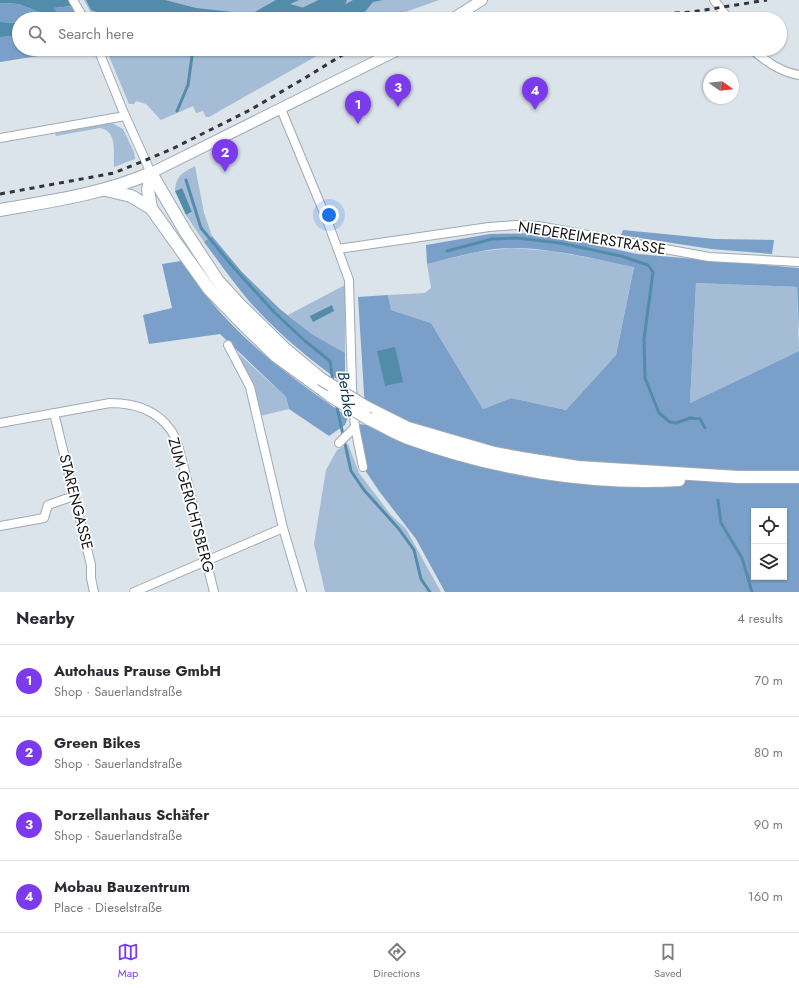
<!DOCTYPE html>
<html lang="en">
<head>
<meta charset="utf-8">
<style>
  body { margin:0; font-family:Jost,sans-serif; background:#f2f2f3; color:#2b2b33 }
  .controls { position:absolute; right:12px; bottom:12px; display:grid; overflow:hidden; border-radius:0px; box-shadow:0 1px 3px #0004 }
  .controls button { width:36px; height:36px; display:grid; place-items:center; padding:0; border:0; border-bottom:1px solid #e1e1e2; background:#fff; color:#2b2b33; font:20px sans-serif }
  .compass { position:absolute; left:703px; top:68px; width:36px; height:36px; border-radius:50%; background:#fff; box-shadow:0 1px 3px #0004; rotate:104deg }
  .you { position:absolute; left:329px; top:215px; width:14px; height:14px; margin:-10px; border:3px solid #fff; border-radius:50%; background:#1a73e8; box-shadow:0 0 0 6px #1a73e833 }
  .badge { display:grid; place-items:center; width:26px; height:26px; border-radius:50%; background:#7c3aed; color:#fff; font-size:13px; font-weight:700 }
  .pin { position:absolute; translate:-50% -33px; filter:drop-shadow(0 1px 2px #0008) }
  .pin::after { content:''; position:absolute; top:21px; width:14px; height:12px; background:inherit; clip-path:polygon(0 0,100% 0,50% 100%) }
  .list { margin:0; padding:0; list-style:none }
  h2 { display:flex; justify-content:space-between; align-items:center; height:52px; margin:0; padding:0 16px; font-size:17px }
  h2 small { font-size:13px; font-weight:400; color:#7c7c81 }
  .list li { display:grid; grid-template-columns:26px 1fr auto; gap:12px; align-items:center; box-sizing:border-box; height:72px; padding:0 16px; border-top:1px solid #e1e1e2 }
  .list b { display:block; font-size:15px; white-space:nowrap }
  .list p { margin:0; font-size:13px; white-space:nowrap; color:#7c7c81 }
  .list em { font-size:13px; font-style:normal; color:#7c7c81 }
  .icon { flex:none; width:22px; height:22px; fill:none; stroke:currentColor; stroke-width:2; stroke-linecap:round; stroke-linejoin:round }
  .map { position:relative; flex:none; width:799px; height:592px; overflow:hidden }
  .search { position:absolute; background:#fff; box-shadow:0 1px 3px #0004; left:12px; right:12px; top:12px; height:44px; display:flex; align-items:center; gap:10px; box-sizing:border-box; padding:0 14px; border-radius:22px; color:#7c7c81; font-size:15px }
  .sheet { height:340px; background:#fff }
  nav { display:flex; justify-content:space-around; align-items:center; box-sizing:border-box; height:56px; border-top:1px solid #e1e1e2; background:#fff; font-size:11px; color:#7c7c81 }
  nav a { display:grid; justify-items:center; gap:2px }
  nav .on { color:#7c3aed }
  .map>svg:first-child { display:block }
  .green { fill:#a4bcd6 }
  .forest { fill:#7aa0ca; fill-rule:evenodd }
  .water { fill:#538caa }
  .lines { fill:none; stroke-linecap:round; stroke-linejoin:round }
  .stream { stroke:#538caa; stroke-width:3 }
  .river { stroke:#538caa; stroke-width:17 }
  .minor-casing { stroke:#a2a9b1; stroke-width:10 }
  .tertiary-casing { stroke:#a2a9b1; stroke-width:12 }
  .primary-casing { stroke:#a2a9b1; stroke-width:14 }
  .minor { stroke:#fff; stroke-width:8 }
  .tertiary { stroke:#fff; stroke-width:10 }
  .primary { stroke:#fff; stroke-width:12 }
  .rail { stroke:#323539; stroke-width:3; stroke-dasharray:5 5; stroke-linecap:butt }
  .primary-bridge-casing { stroke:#a2a9b1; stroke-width:14; stroke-linecap:butt }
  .primary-bridge { stroke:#fff; stroke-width:12 }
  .labels { text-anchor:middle; stroke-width:3.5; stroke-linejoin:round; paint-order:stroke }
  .street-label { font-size:15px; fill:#121417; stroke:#fff }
  .water-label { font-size:16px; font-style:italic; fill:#134359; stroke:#fff }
</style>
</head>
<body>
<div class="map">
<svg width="799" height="592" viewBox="0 0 799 592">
  <rect width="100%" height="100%" fill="#dbe3eb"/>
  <!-- green -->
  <g class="green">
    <path d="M84 0H439L386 19H94Z"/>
    <path d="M106 49H329L209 117H206L203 111 196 113 193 106 161 120 146 104 136 101 134 104H129Z"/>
    <path d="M112 123 123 129 134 152 135 159 114 167C113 153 118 131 100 128L56 136 55 133Z"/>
    <path d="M195 166 204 213 212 236 204 242 186 215 192 213 181 188 175 191C176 176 182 173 195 166Z"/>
    <path d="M510 248 552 251 634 266 616 355 566 410 511 398 483 409 431 323 391 310 388 295 425 293 431 288 427 264 477 252Z"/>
    <path d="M696 283 797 287 799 351 690 403Z"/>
    <path d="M345 285V353L312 334 288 315Z"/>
    <path d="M238 353 286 397 289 409 260 416 254 389Z"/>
    <path d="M348 444 359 473 391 515 406 529 441 592H325L314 544 326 470 337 450Z"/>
  </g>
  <!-- forest -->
  <g class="forest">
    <path d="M0 3 19 4 41 13 59 15 54 8 72 6 80 19H60L59 16 41 15 39 19H19V23L0 22Z"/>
    <path d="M19 36V49H83L0 62V37Z"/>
    <path d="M623 230 715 239 774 240 772 254 711 249 621 235Z"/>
    <path d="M541 233 637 254 799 268V333L797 287 696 283 690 403 799 351V592H445L416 539 379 491 363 467 359 424 366 425 358 297 388 295 391 310 431 323 483 409 511 398 566 410 616 355 634 267C594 259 552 248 511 248 484 248 453 258 427 264L426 245 490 234ZM754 511H784V577H754Z"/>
    <path d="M212 236 242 272 281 310 312 334 345 353V385C311 361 277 333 249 301 233 282 219 262 204 242Z"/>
    <path d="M181 261C190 273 198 286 208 298 247 346 297 382 348 417L345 425 329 436 289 409 286 397 220 334 149 344 143 315 172 308 162 264Z"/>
  </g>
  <!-- water -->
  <g class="water">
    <path d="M0 0H69L72 6 54 8 60 16 41 13 19 4 0 3Z"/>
    <path d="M86 0H165L196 8 251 14 276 0H299L290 4 304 8 315 15 334 11 353 0H383L373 2 363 14 354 19H116L91 10Z"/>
    <path d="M0 22 19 23V36L0 37Z"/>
    <path d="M107 49H181L171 53 157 54 150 52 140 54Z"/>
    <path d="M199 49H273L269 52 261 56 247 53Z"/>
    <path d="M182 188 192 212 186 215 175 191Z"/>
    <path d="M332 305 334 311 313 322 310 316Z"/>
    <path d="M395 347 403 382 385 386 377 351Z"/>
  </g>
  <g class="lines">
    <!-- stream -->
    <g class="stream">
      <path d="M177 111 188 85 193 49"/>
      <path d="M186 180 201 228 234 268 274 312 305 341 330 361 333 382"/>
      <path d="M447 251 492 239 517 238 560 243 621 256 648 265 653 272 644 339 645 378 659 413 670 422 676 423 690 418 700 419 705 428"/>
      <path d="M336 403 351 471 364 490 399 529 414 550 421 579 430 592"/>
      <path d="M718 500 721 523 742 558 752 592"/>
    </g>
    <!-- river -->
    <path class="river" d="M291 19 301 18 338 0"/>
    <defs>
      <g id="minor">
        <path d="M73 0 84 19"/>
        <path d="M714 0 729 19"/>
        <path d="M98 49 123 111 151 173"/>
        <path d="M583 49H584"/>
        <path d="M751 49C766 61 780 72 799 75"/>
        <path d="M281 109 327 220 349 280 352 387 355 427 363 467"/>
        <path d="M0 138 125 116"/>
        <path d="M338 249 489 227 516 225 538 226 709 257 799 262"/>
        <path d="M228 345 250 387 283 528 302 592"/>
        <path d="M54 413 91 565V578L94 592"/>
        <path d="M0 423 110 403C133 403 156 410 170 429 179 440 184 470 188 484 196 520 205 556 214 592"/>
        <path d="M339 443 355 427"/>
        <path d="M0 526 44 518 48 505 74 496"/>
        <path d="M134 592 283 528"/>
      </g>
      <g id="tertiary">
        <path d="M452 19 482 0"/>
        <path d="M151 173 400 49"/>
      </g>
      <g id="primary">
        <path d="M151 173 185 231 218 281 240 305 284 348 321 379"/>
        <path d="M106 190 131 196 151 208 209 289 247 328 276 356 331 396"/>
        <path d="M151 208 148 190 151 173"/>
        <path d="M0 210C51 201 103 194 151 173"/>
        <path d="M366 407 408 428 494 453 521 458 578 467 738 477H799"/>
        <path d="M369 419C382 425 394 433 408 438 493 469 587 485 679 480"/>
      </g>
    </defs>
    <!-- minor casing -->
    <use href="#minor" class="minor-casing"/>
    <!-- tertiary casing -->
    <use href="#tertiary" class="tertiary-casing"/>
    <!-- primary casing -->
    <use href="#primary" class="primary-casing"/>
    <!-- minor -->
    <use href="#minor" class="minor"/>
    <!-- tertiary -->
    <use href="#tertiary" class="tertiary"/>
    <!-- primary -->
    <use href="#primary" class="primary"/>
    <!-- rail -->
    <g class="rail">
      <path d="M485 19 538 16 613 17 692 12 767 0"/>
      <path d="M0 194 114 173 146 160 174 148 250 110 305 78 352 49"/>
    </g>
    <defs>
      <g id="primary-bridge">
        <path d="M321 379 366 407"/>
        <path d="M331 396 369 419"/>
      </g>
    </defs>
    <!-- primary-bridge casing -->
    <use href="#primary-bridge" class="primary-bridge-casing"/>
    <!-- primary-bridge -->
    <use href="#primary-bridge" class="primary-bridge"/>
  </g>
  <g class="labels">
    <!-- street labels -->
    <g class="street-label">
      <text transform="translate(592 238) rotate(9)" y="5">NIEDEREIMERSTRASSE</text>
      <text transform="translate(76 502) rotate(76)" y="5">STARENGASSE</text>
      <text transform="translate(191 505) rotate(75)" y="5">ZUM GERICHTSBERG</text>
    </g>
    <!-- water labels -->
    <g class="water-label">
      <text transform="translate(347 394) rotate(81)" y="6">Berbke</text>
    </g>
  </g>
</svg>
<div class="controls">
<button><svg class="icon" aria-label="locate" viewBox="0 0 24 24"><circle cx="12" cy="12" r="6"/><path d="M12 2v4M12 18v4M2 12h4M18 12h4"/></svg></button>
<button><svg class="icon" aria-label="layers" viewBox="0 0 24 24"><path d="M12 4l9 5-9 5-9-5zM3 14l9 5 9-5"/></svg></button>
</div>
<svg class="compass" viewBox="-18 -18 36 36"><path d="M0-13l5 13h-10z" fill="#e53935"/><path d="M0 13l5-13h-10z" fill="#7c7c81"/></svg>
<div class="you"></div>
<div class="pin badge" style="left:358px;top:124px">1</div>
<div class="pin badge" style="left:225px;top:172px">2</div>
<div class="pin badge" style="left:398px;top:107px">3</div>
<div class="pin badge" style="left:535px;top:110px">4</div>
<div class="search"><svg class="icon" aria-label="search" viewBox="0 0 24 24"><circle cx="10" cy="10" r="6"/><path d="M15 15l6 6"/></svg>Search here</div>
</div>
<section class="sheet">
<h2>Nearby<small>4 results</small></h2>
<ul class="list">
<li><span class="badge">1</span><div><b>Autohaus Prause GmbH</b><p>Shop · Sauerlandstraße</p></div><em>70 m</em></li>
<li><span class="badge">2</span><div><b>Green Bikes</b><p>Shop · Sauerlandstraße</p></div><em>80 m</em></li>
<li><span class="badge">3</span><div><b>Porzellanhaus Schäfer</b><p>Shop · Sauerlandstraße</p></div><em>90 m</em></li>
<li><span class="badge">4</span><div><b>Mobau Bauzentrum</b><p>Place · Dieselstraße</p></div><em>160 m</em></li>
</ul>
</section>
<nav>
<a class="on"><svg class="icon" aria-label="map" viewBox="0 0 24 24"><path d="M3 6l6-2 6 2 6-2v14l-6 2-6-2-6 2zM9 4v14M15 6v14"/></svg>Map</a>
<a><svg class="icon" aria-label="directions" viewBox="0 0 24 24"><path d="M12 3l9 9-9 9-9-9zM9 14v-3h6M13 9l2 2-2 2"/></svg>Directions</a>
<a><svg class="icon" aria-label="saved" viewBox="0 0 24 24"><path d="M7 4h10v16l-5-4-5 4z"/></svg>Saved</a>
</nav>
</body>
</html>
